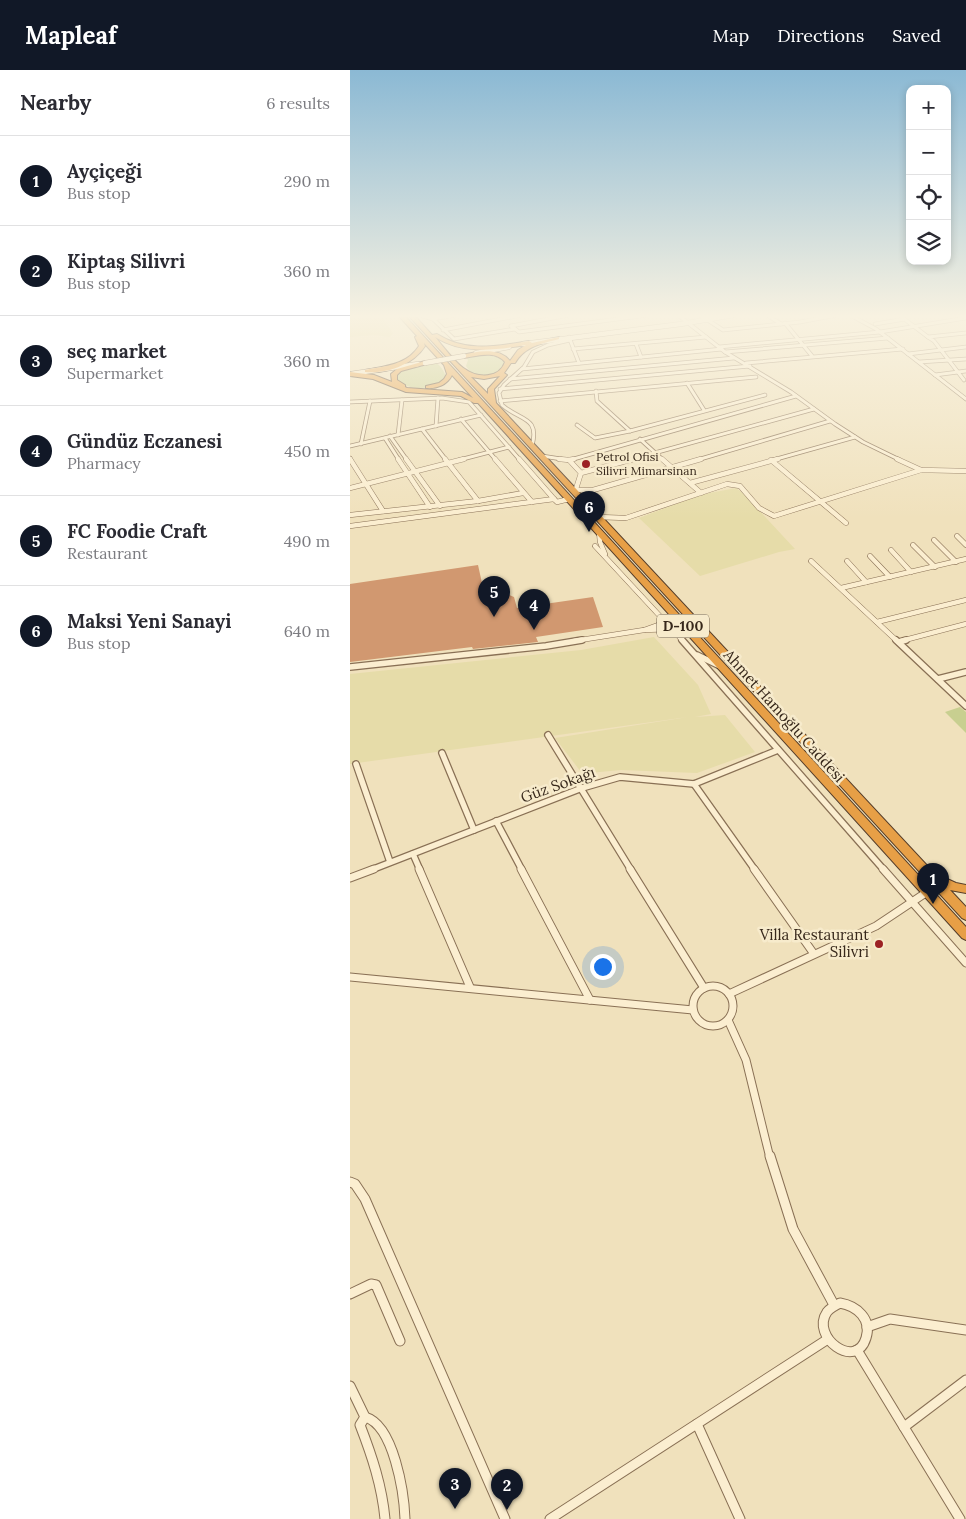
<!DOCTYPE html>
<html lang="en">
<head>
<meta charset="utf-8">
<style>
  body { margin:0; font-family:Lora,serif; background:#f7f7f7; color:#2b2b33 }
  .controls { position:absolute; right:15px; top:15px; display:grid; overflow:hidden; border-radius:10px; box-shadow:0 2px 8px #0003 }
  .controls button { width:45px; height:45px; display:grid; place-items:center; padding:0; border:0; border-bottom:1px solid #e1e1e2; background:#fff; color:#2b2b33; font:25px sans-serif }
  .you { position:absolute; left:252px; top:896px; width:18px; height:18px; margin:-12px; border:4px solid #fff; border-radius:50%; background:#1a73e8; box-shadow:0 0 0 8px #1a73e833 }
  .badge { display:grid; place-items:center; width:32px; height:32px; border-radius:50%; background:#111827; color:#fff; font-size:16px; font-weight:700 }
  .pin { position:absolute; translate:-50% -41px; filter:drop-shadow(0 1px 2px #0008) }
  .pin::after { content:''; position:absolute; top:26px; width:18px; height:15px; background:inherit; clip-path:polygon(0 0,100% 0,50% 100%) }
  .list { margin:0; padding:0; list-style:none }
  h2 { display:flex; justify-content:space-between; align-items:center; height:65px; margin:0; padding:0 20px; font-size:21px }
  h2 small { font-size:16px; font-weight:400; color:#7c7c81 }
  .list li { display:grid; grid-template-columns:32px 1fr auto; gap:15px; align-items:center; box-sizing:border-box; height:90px; padding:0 20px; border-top:1px solid #e1e1e2 }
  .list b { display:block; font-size:19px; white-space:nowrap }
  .list p { margin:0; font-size:16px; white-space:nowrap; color:#7c7c81 }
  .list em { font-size:16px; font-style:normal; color:#7c7c81 }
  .icon { flex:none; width:28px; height:28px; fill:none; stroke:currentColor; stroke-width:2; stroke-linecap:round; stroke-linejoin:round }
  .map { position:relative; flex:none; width:616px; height:1449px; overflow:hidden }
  header { display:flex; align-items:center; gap:30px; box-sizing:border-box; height:70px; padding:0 25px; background:#111827; color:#fff }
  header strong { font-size:24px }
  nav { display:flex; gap:28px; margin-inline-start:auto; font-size:18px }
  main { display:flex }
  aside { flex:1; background:#fff }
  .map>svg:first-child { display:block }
  .farmland { fill:#e6dca9 }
  .green { fill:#c8cf90 }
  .building { fill:#d19870 }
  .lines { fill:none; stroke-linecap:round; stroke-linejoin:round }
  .street-far4-casing { stroke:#897055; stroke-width:4.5 }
  .street-far3-casing { stroke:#897055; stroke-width:5.5 }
  .street-far2-casing { stroke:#897055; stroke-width:8 }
  .street-far1-casing { stroke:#897055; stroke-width:9 }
  .street-casing { stroke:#897055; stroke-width:11 }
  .secondary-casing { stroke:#6b5138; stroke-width:5.5 }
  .highway-casing { stroke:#563e2a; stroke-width:2 }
  .street-far4 { stroke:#fbeed0; stroke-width:3 }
  .street-far3 { stroke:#fbeed0; stroke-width:4.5 }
  .street-far2 { stroke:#fbeed0; stroke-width:5.5 }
  .street-far1 { stroke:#fbeed0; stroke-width:7 }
  .street { stroke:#fbeed0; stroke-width:9 }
  .secondary { stroke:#fbeed0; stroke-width:4.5 }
  .highway { fill:#e79f46; fill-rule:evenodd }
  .secondary-bridge-casing { stroke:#6b5138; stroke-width:5.5; stroke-linecap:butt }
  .secondary-bridge { stroke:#fbeed0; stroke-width:4.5 }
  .poi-dot { fill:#9c2123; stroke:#f7ebcc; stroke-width:2 }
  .labels { text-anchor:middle; stroke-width:5; stroke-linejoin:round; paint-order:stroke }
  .far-poi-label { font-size:12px; fill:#37281b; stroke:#f7ebcc; text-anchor:start }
  .shield { fill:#f7ebcc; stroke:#716250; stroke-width:1 }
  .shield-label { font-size:14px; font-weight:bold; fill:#37281b }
  .street-label { font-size:15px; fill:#37281b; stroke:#f7ebcc }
  .poi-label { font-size:15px; fill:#37281b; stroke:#f7ebcc; text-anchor:end }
</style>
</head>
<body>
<header>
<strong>Mapleaf</strong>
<nav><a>Map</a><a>Directions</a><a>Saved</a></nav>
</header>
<main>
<aside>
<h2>Nearby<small>6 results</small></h2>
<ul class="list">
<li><span class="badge">1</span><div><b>Ayçiçeği</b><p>Bus stop</p></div><em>290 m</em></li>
<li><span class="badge">2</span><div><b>Kiptaş Silivri</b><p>Bus stop</p></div><em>360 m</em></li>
<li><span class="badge">3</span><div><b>seç market</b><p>Supermarket</p></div><em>360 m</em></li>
<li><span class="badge">4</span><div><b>Gündüz Eczanesi</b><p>Pharmacy</p></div><em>450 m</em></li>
<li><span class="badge">5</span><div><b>FC Foodie Craft</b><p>Restaurant</p></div><em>490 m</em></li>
<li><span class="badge">6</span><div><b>Maksi Yeni Sanayi</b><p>Bus stop</p></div><em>640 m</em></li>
</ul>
</aside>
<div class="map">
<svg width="616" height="1449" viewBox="0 0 616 1449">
  <rect width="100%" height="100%" fill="#f0e1bc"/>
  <!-- farmland -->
  <g class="farmland">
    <path d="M0 245H30L43 263 40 267 24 265 0 267Z"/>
    <path d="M386 418 393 423 445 479 429 482 350 506 289 448 349 425Z"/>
    <path d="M304 567 348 615 361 644 345 647 375 645 405 682 347 703 271 700 239 703 231 702 205 668 338 647 0 694V604L231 580Z"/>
  </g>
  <!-- green -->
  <g class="green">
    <path d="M136 285 153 288 156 294C149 307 136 306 122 305L116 296 118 290 116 287Z"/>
    <path d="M86 293C91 296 94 301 96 307 87 322 59 320 45 311L46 304 50 301Z"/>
    <path d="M610 637 616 642V663L595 642Z"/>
  </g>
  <!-- building -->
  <path class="building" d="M128 495 134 522 147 520 164 527 167 538 243 527 253 557 186 567 188 572 123 579 122 577 0 592V514Z"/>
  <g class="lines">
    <defs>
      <g id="street-far4">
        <path d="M70 245 83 249 104 269 165 259"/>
        <path d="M328 245 375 282 441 322 485 354 513 372 550 390"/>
        <path d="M350 245 373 260 450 252 487 245"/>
        <path d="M417 245 431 254"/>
        <path d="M500 245 526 259 616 329"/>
        <path d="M549 245 578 267"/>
        <path d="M83 249 106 245"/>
        <path d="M435 253 462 286"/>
        <path d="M525 254 555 249"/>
        <path d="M161 256 169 262 298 245"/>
        <path d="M161 256 219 245"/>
        <path d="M93 260 172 245"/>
        <path d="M219 267 229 293"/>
        <path d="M286 274 291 287"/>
        <path d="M369 277 530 262 616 248"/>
        <path d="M223 279 356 267"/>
        <path d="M375 282 538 268"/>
        <path d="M558 284 616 277"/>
        <path d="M569 292 616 289"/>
        <path d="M396 293 553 279"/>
        <path d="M172 299 372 279"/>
        <path d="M585 305 616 301"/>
        <path d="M160 309 384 288"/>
        <path d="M614 310 584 271 578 267 616 263"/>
        <path d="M337 313 354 340"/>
        <path d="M150 319 400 296"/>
        <path d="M246 321 247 331 280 361"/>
        <path d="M150 331 406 307"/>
        <path d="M0 332 92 328 119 332 170 390"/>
        <path d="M111 349 146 390"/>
        <path d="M227 355 245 368 280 361 415 325"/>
        <path d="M86 356 88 328"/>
        <path d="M72 359 96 390"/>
        <path d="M48 365 52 330"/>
        <path d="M40 366 57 390"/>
        <path d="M35 368 49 390"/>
        <path d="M290 369 313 390"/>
        <path d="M11 374 20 331"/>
        <path d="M0 376 131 345"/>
        <path d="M182 376C190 346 170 351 152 335L149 323 154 315 174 297 183 282 198 275 220 270"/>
        <path d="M192 386 218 390"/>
        <path d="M0 388 1 390"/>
        <path d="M109 390 159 377"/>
        <path d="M220 390 446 326"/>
        <path d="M279 390 464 339"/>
        <path d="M347 390 480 351"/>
        <path d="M423 390 505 367"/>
      </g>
      <g id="street-far3">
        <path d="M0 389 33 441"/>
        <path d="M48 389 80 437"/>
        <path d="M56 389 90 436"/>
        <path d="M95 389 128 431"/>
        <path d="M145 389 182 432"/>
        <path d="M169 389 204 429"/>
        <path d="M209 389 219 390 231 403 225 422"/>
        <path d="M312 389 351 423"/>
        <path d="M547 389 571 400"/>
        <path d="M219 390 224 389"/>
        <path d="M421 390 496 453"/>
        <path d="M231 403 284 389"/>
        <path d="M340 413 428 389"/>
        <path d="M0 418 114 389"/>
        <path d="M226 420H243L351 389"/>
        <path d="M0 445 128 431 173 423"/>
        <path d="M248 447 276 448 377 414 390 416 409 438 424 446 571 400 616 401"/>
        <path d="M0 456 204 429 207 432 219 429"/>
        <path d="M249 462 250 472 255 484"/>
        <path d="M607 466 616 475"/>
        <path d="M584 470 606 492"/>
        <path d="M563 475 585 497"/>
        <path d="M245 476 333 571"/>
        <path d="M541 480 561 502"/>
        <path d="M520 486 540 507"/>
        <path d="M461 491 547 571"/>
        <path d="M497 491 516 512"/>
        <path d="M491 518 616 489"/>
        <path d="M313 549 308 555 294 560 322 559 333 556"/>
        <path d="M527 552 616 530"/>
        <path d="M224 571 294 560"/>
        <path d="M551 571 616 554"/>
      </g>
      <g id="street-far2">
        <path d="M332 570 534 800"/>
        <path d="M546 570 616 636"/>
        <path d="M549 572 556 570"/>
        <path d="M347 585 370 596"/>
        <path d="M0 597 196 576 232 570"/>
        <path d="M588 609 616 602"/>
        <path d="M198 665 281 800"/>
        <path d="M92 683 124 760"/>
        <path d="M6 694 40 792"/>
        <path d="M344 714 405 800"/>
        <path d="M146 751 172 800"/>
        <path d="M63 784 70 800"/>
        <path d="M21 800 232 718 270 707 344 714 428 680"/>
      </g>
      <g id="street-far1">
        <path d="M69 799 120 917"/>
        <path d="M171 799 240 930"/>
        <path d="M280 799 354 918"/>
        <path d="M404 799 464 884"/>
        <path d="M533 799 616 893"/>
        <path d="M0 808 24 799"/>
        <path d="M0 907 343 940"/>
        <circle cx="363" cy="936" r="20"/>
        <path d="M379 924 526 856 577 822"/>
        <path d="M378 950 396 990 420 1088"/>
      </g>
      <g id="street">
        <path d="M420 1086 443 1159 484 1235"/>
        <path d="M0 1112 5 1114 15 1129 155 1449"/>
        <path d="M0 1224 21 1214 26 1215 50 1271"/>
        <path d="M490 1233C507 1236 522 1249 516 1268 506 1301 460 1267 477 1242 480 1238 486 1235 490 1233Z"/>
        <path d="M517 1257 540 1249 616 1260"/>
        <path d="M507 1280 610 1449"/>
        <path d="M0 1316 15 1347 10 1355C22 1386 32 1416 35 1449"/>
        <path d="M15 1347C44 1355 54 1423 55 1449"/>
        <path d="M347 1354 390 1449"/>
        <path d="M554 1357 616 1310"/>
        <path d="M200 1449 478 1269"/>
      </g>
      <g id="secondary">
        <path d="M173 274 331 254 384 245"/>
        <path d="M126 283 159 277"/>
        <path d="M0 304 68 294"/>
      </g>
      <g id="highway">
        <path d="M48 245H54L616 857V870L612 868 128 333H124L111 326 56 322 23 309 0 306V302L24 305 42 312 41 304 47 299 75 291 77 292V294L51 301 47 305V310L55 315V317L57 318 112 322 123 328 102 305C97 315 87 319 76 318V316L89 313 94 309 97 304 94 295 74 273 75 276C63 295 37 304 15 302V300C35 296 57 295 69 276L65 267 67 266Z"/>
        <path d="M58 245H64L82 265 87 264C117 283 146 276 179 271L182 273 209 267V269C191 274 175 276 165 293H161L154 303 157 305 144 319 146 333 584 803 606 813 616 815V823L600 820 616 837V850L612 848ZM85 267C113 285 145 280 176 275L168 280 160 291C149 277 128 281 112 285L111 286 114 288C127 286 145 280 155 292 149 309 127 308 115 299 106 294 92 275 85 267ZM150 306 138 319V324L121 307 134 309Z"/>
      </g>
    </defs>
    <!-- street-far4 casing -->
    <use href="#street-far4" class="street-far4-casing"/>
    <!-- street-far3 casing -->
    <use href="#street-far3" class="street-far3-casing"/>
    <!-- street-far2 casing -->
    <use href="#street-far2" class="street-far2-casing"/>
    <!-- street-far1 casing -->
    <use href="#street-far1" class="street-far1-casing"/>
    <!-- street casing -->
    <use href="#street" class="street-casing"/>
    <!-- secondary casing -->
    <use href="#secondary" class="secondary-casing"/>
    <!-- highway casing -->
    <use href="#highway" class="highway-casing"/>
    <!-- street-far4 -->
    <use href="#street-far4" class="street-far4"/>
    <!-- street-far3 -->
    <use href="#street-far3" class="street-far3"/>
    <!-- street-far2 -->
    <use href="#street-far2" class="street-far2"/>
    <!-- street-far1 -->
    <use href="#street-far1" class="street-far1"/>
    <!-- street -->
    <use href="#street" class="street"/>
    <!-- secondary -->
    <use href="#secondary" class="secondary"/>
    <!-- highway -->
    <use href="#highway" class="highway"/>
    <defs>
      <path id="secondary-bridge" d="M75 293 114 286"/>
    </defs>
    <!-- secondary-bridge casing -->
    <use href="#secondary-bridge" class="secondary-bridge-casing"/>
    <!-- secondary-bridge -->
    <use href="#secondary-bridge" class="secondary-bridge"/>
  </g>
  <!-- sky -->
  <linearGradient id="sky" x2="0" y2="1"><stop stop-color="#8bb9d4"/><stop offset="0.55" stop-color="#f8f2e1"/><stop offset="1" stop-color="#f8f2e1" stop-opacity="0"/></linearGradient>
  <rect width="616" height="448" fill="url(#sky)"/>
  <!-- markers -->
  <g class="poi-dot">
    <circle cx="236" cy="394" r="5"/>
    <circle cx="529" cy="874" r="5"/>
  </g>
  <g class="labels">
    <!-- far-poi labels -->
    <g class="far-poi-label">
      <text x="246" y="391">Petrol Ofisi<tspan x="246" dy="14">Silivri Mimarsinan</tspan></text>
    </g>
    <!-- shield labels -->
    <rect class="shield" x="307" y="544.5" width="52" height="23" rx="4"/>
    <g class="shield-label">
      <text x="333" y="561">D-100</text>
    </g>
    <!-- street labels -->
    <g class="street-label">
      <text transform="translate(434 646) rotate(48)" y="5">Ahmet Hamoğlu Caddesi</text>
      <text transform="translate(208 715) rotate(-20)" y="5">Güz Sokağı</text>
    </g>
    <!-- poi labels -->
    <g class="poi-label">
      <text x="519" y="870">Villa Restaurant<tspan x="519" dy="17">Silivri</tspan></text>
    </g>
  </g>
</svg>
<div class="controls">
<button>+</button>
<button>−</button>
<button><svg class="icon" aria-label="locate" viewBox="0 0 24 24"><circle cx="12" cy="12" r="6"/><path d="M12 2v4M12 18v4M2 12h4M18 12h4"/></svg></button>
<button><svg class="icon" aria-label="layers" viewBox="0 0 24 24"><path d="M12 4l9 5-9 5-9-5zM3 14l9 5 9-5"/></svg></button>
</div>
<div class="you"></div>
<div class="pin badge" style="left:583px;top:834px">1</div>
<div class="pin badge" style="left:157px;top:1440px">2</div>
<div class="pin badge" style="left:105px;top:1439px">3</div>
<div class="pin badge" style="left:184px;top:560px">4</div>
<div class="pin badge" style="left:144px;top:547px">5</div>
<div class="pin badge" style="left:239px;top:462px">6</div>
</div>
</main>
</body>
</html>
